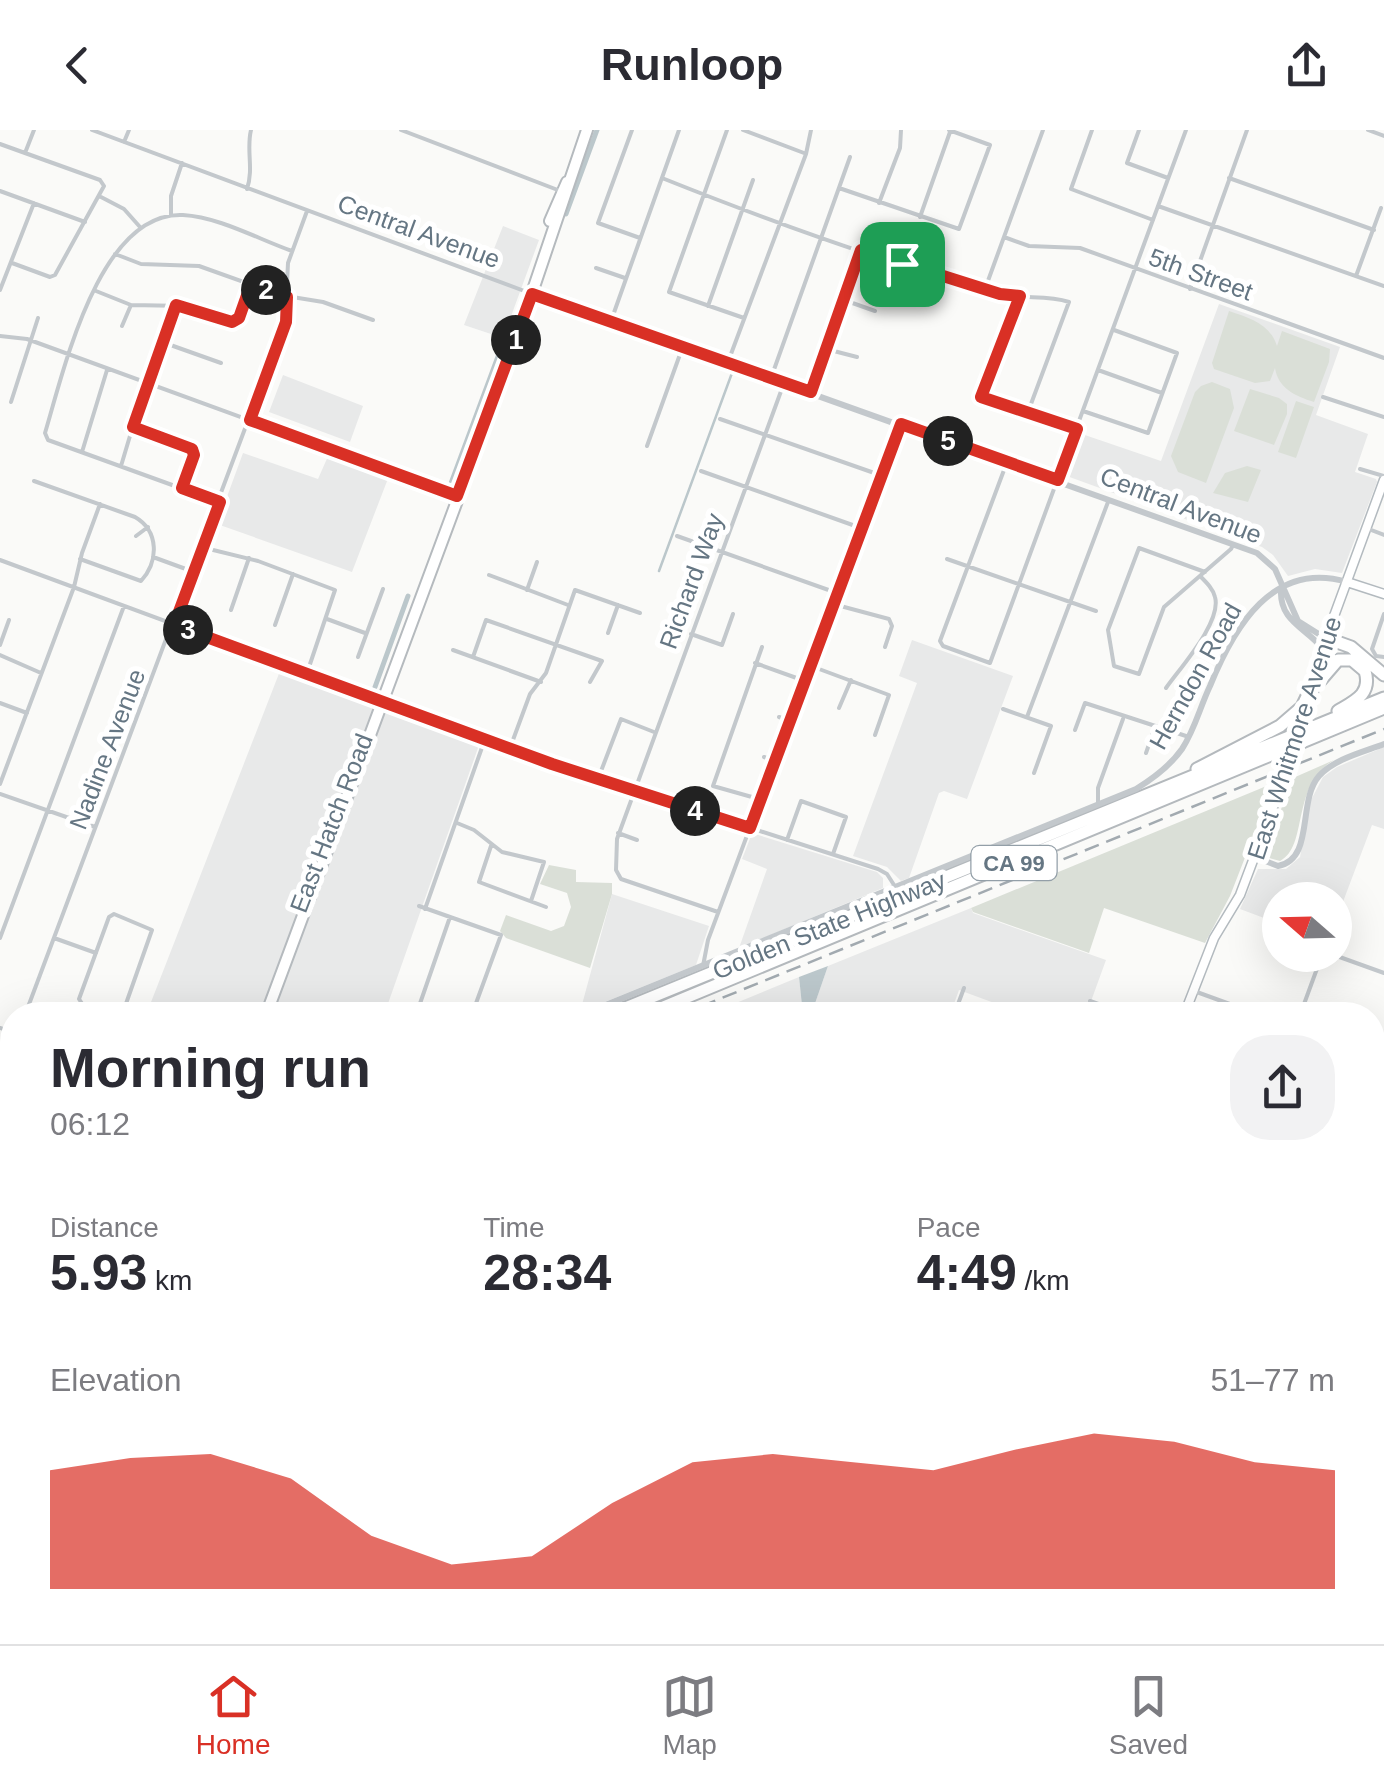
<!DOCTYPE html>
<meta charset="utf-8">
<style>
body{margin:0;font-family:Arial,sans-serif;background:#f2f2f3;color:#2b2b33;height:100vh;display:flex;flex-direction:column;font-size:38px;white-space:nowrap}
*{box-sizing:border-box;margin:0}
p{font-size:32px;color:#7c7c81}
.icon{flex:none;width:55px;height:55px;fill:none;stroke:currentColor;stroke-width:2;stroke-linecap:round;stroke-linejoin:round}
.map{position:relative;flex:1;overflow:hidden}
.side{position:absolute;left:0px;top:872px;width:1385px;height:642px;display:flex;flex-direction:column;background:#fff;border-radius:40px 40px 0 0;box-shadow:0 10px 40px #0002}
.side>*{flex:none}
.needle{width:65px;rotate:290deg}
.tools{position:absolute;left:1262px;top:752px;display:grid;gap:20px}
.tools a{display:grid;place-items:center;width:90px;height:90px;border-radius:50%;background:#fff;box-shadow:0 10px 40px #0002;font-size:50px}
.pin{position:absolute;display:grid;place-items:center;width:85px;height:85px;color:#fff;margin:-42px;border-radius:20px;box-shadow:0 5px 15px #0006}
.km{position:absolute;width:50px;height:50px;margin:-25px;border-radius:50%;background:#222;color:#fff;font-size:28px;line-height:50px;text-align:center}
.round{display:grid;place-items:center;flex:none;width:105px;height:105px;border-radius:40px;background:#f2f2f3}
.overview{display:flex;align-items:center;justify-content:space-between;height:170px;padding:0 50px}
h1{font-size:55px;font-weight:800;line-height:75px}
.figures{display:grid;grid-template-columns:repeat(3,1fr);gap:15px;height:170px;padding:10px 50px}
.figures div{display:grid;align-content:center}
.figures b{font-size:50px;font-weight:800}
.figures small{font-size:28px;font-weight:400}
.figures p{font-size:28px}
.chart{height:280px;padding:20px 50px}
.chart p{display:flex;justify-content:space-between}
.chart svg{width:100%;height:180px;margin-top:10px;fill:#d93025;opacity:.7}
header{display:flex;justify-content:space-between;align-items:center;height:130px;padding:0 50px;background:#fff;font-size:45px;font-weight:800}
.tab-bar{display:flex;justify-content:space-around;align-items:center;height:140px;border-top:2px solid #e1e1e2;background:#fff;font-size:28px;color:#7c7c81}
.tab-bar a{display:grid;justify-items:center;gap:5px}
.tab-bar .active{color:#d93025}
.map>svg:first-child{display:block}
</style>
<header><svg class="icon" aria-label="back" viewBox="0 0 24 24"><path d="M15 5l-7 7 7 7"/></svg>Runloop<svg class="icon" aria-label="share" viewBox="0 0 24 24"><path d="M12 15V3M7 8l5-5 5 5M5 13v7h14v-7"/></svg></header>
<div class="map">
<svg width="1384" height="1514" viewBox="0 0 1384 1514">
<rect width="100%" height="100%" fill="#fafaf8"/>
<!-- built -->
<path fill="#e8e9e9" d="M503 96 539 110 503 208 464 195Z
M1219 174 1340 217 1316 285 1368 304 1355 342 1376 349 1377 352 1342 443 1315 439 1288 446 1273 425 1262 417 1064 345 1079 303 1161 331Z
M283 245 363 276 350 312 269 282Z
M243 323 318 349 329 324 389 346 352 442 217 394Z
M912 510 1013 546 967 669 944 661 939 663 909 748 901 751 887 737 853 726 917 553 899 546Z
M280 541 476 614 478 618 384 885H146Z
M1384 617V699L1372 695 1335 793V770H1280V794L1240 779 1258 739H1286L1300 727 1310 672 1323 647 1337 637Z
M755 704 877 742 883 748V758L739 818 767 739 742 729 751 706Z
M612 764 709 796 696 835 580 882Z
M971 778 973 783 1106 830 1086 885H1027L959 860 950 885H811L828 836Z
M799 847 803 885H707L719 880Z
M12 1181V1361L0 1357V1186Z
M1373 1401 1384 1405V1514H1317L1321 1503 1372 1502Z
M422 1503H958L953 1514H454Z"/>
<!-- green -->
<path fill="#dadfd7" d="M1229 181C1250 188 1270 194 1277 216L1282 201 1330 219 1329 232 1314 272C1295 266 1278 258 1275 238L1270 251 1255 253 1214 239 1212 233Z
M1212 252 1230 259 1234 278 1206 353 1178 342 1171 326 1195 262 1201 256Z
M1250 259 1279 268 1287 274V284L1274 315 1234 301Z
M1296 271 1314 277 1296 328 1278 322Z
M1247 336 1261 340 1248 372 1213 363 1225 343Z
M1334 630C1290 656 1309 716 1280 731L1266 727 1265 721 1293 648Z
M1274 653 1230 766 1205 813 1104 778 1089 823 973 782 971 778Z
M549 735 576 740V752L612 753V764L590 838 506 808 500 801 506 785 551 801 564 796 571 777 567 763 540 754Z"/>
<!-- water -->
<path fill="#bbc7cb" d="M828 836 811 885H803L799 847Z"/>
<g fill="none" stroke-linecap="round" stroke-linejoin="round">
<!-- stream -->
<path stroke="#bbc7cb" stroke-width="2.5" d="M659 441 732 243"/>
<!-- canal -->
<path stroke="#bbc7cb" stroke-width="5" d="M566 84 597 0
M450 356 503 213
M375 557 408 466
M18 1514 22 1502"/>
<defs>
<path id="secondary" d="M1347 452 1384 464
M1318 547 1326 508 1384 350
M1305 590 1314 561
M1184 885 1214 808 1240 765 1284 648
M26 1514 30 1502
M954 1514 958 1502"/>
<path id="primary" d="M550 91 567 52
M266 885 509 231 587 0"/>
<path id="motorway" d="M1326 508 1351 517 1384 545
M1319 552 1338 530H1352L1365 541C1372 564 1355 571 1338 581
M1197 639 1280 596 1302 577 1318 543
M608 885 1384 568
M644 885 1384 578
M0 1088 12 1086
M0 1102 12 1100
M0 1112 12 1110
M0 1141 12 1136
M0 1151 12 1146"/>
</defs>
<!-- secondary casing -->
<use href="#secondary" stroke="#b3babf" stroke-width="11"/>
<!-- primary casing -->
<use href="#primary" stroke="#b5babe" stroke-width="14"/>
<!-- motorway casing -->
<use href="#motorway" stroke="#b4b9bd" stroke-width="15"/>
<!-- minor -->
<path stroke="#c3c8cc" stroke-width="4" d="M92 0 527 162
M401 0 563 62
M632 0 598 93 640 108
M727 0 669 162 744 188
M743 0 804 23
M1092 0 1071 59 1153 90
M1139 0 1127 33 1168 48
M1368 0 1384 6
M124 12 129 0
M0 14 100 50 104 56 55 145 50 147 12 133
M25 23 34 0
M662 48C772 92 887 134 1002 164 1024 170 1046 164 1069 172L1028 282
M1229 48 1374 100
M839 58 959 99 990 15 949 0
M247 59C254 38 246 20 251 0
M0 61 85 92
M101 67 124 79 140 97
M879 73 900 18 901 0
M1158 76 1384 156
M171 85V66L182 33
M920 87 950 2
M1004 107 1029 116 1080 118 1384 228
M115 124 141 134 199 136 280 165 323 172 373 190
M596 138 625 148
M1356 146 1381 78
M985 159 1043 0
M1190 159 1247 0
M0 160 34 73
M96 161 131 175 185 176 234 192 239 188 251 154
M1020 167 981 267 1077 299
M844 170 875 181
M708 176 753 50
M611 191 679 0
M122 196 131 175
M0 206 27 209 457 366
M162 212 221 233
M826 219 857 227
M728 232 806 24 811 0
M1098 240 1162 263
M771 248 850 27
M811 262 861 120
M1323 267 1384 287
M11 272 38 188
M1083 281 1148 303 1177 223 1114 200
M720 289 880 345
M133 297 193 321 181 358
M647 316 683 216
M82 322 107 240
M1007 332 940 511 943 516 990 533 1186 0
M121 336 144 259 176 175
M1360 339 1384 346
M701 341 861 398
M34 351 135 387C159 401 159 431 141 451L80 429
M219 372 48 310 45 303C64 240 99 81 183 85 219 87 258 109 292 121
M1366 398 1384 405
M136 406 148 397
M677 406 837 463
M205 418 258 431 335 460 307 543
M153 427 194 442
M947 429 1096 481
M0 430 552 634 878 739 887 744 894 755
M1205 442 1139 418 1108 500 1114 536 1139 544 1164 477 1231 419 1233 415
M489 445 568 475
M527 460 537 432
M833 474 889 489 892 496 885 517
M231 480 249 428
M1384 484 1372 519 1376 526 1384 527
M327 489 365 503
M275 495 293 444
M608 503 618 475
M691 504 722 515 733 484
M0 515 9 490
M453 520 541 552
M0 525 41 543
M358 527 383 459
M473 527 486 490 602 531 590 552
M755 533 805 551
M811 536 889 565 875 605
M1166 558C1180 538 1222 492 1215 467 1213 459 1207 453 1201 447
M0 573 27 583
M839 578 851 550
M1003 579 1051 596 1034 643
M779 587 790 591
M1027 587 1108 372
M1075 600 1085 573 1189 607
M510 618 530 564 546 543 575 460 640 483
M1146 623 1155 597
M764 627 775 631
M598 649 621 589 654 602
M0 654 74 457 82 423 100 374
M0 664 95 697
M759 669 713 656 762 517
M1098 674V658L1123 589
M457 693 474 700 502 722 544 732 531 771
M618 703 637 710
M787 710 801 671 846 687 833 724
M491 716 479 752 546 777
M425 779 485 609
M718 782 621 749 616 740 617 709 784 253
M0 808 124 476
M54 808 96 823
M1334 825 1384 843
M703 836 708 810 900 296
M1194 861 1260 885
M1090 871 1129 885
M418 879 475 876 501 805 419 776
M25 885 285 192 288 133 307 81
M111 885 83 875 79 869 109 787 114 784 152 800 122 885
M416 885 450 787
M954 885 964 858
M1300 885 1322 825
M0 898 12 902
M1372 926 1384 930
M0 960 12 920
M1372 1004 1384 973
M1372 1063 1384 1067
M1372 1132 1381 1110
M1372 1135 1384 1140
M1372 1178 1384 1182
M1372 1250 1384 1254
M0 1372 12 1376
M1372 1377 1384 1347
M0 1446 12 1451
M1256 1503 1286 1514
M7 1514 12 1500
M107 1514 111 1502
M287 1514 291 1502
M1029 1514 1034 1502
M1073 1514 1077 1502
M1176 1514 1180 1502
M1218 1514 1222 1502
M1223 1514 1227 1502
M1295 1514 1299 1502"/>
<!-- tertiary -->
<path stroke="#c3c8cc" stroke-width="6" d="M527 162 1257 423 1275 439 1298 491 1325 508
M1281 459C1279 492 1307 498 1323 519
M1255 727 1278 736C1315 729 1297 671 1319 646 1334 629 1363 622 1384 614
M581 885 1136 659C1154 648 1170 636 1182 619 1195 599 1200 577 1210 556 1234 497 1273 430 1347 452
M0 1075 12 1070
M0 1180 12 1175
M1372 1392 1384 1397"/>
<!-- secondary -->
<use href="#secondary" stroke="#fff" stroke-width="8"/>
<!-- primary -->
<use href="#primary" stroke="#fff" stroke-width="10"/>
<!-- motorway -->
<use href="#motorway" stroke="#fff" stroke-width="11"/>
<!-- rail -->
<path stroke="#a2aab0" stroke-width="2.5" stroke-dasharray="15 8" stroke-linecap="butt" d="M680 885 1384 599
M0 1166 12 1161
M0 1361 12 1365
M408 1502 447 1510 479 1502
M612 1502 626 1508"/>
<defs>
<path id="secondary-bridge" d="M1284 648 1305 590"/>
</defs>
<!-- secondary-bridge casing -->
<use href="#secondary-bridge" stroke="#b3babf" stroke-width="11" stroke-linecap="butt"/>
<!-- secondary-bridge -->
<use href="#secondary-bridge" stroke="#fff" stroke-width="8"/>
</g>
<g fill="none" stroke-linecap="round" stroke-linejoin="round">
<defs>
<path id="route" d="M861 120 1000 164 1020 166 981 267 1077 299 1058 350 901 294 750 698 552 634 174 495 220 372 182 358 194 325 192 319 133 297 176 175 232 192 239 188 251 154 287 167 286 192 250 290 457 366 532 164 811 262Z"/>
</defs>
<!-- route casing -->
<use href="#route" stroke="#fff" stroke-width="20"/>
<!-- route -->
<use href="#route" stroke="#d93025" stroke-width="12"/>
</g>
<g text-anchor="middle" dominant-baseline="central" stroke-width="10" stroke-linejoin="round" paint-order="stroke">
<!-- shield labels -->
<rect fill="#fff" stroke="#939fa8" stroke-width="2.5" x="971.5" y="716" width="85" height="34" rx="8"/>
<g font-size="22" font-weight="bold" fill="#657683">
<text x="1014" y="733">CA 99</text>
</g>
<!-- street labels -->
<g font-size="25" fill="#657683" stroke="#fff">
<text transform="translate(419 101) rotate(20)">Central Avenue</text>
<text transform="translate(1201 144) rotate(20)">5th Street</text>
<text transform="translate(1181 375) rotate(21)">Central Avenue</text>
<text transform="translate(691 451) rotate(-70)">Richard Way</text>
<text transform="translate(1195 546) rotate(-61)">Herndon Road</text>
<text transform="translate(1294 608) rotate(-72)">East Whitmore Avenue</text>
<text transform="translate(107 619) rotate(-69)">Nadine Avenue</text>
<text transform="translate(331 693) rotate(-69)">East Hatch Road</text>
<text transform="translate(829 795) rotate(-22)">Golden State Highway</text>
</g>
</g>
</svg>
<div class="tools">
<a><svg class="needle" viewBox="-14 -14 28 28"><path d="M0-13l5 13h-10z" fill="#e53935"/><path d="M0 13l5-13h-10z" fill="#7c7c81"/></svg></a>
</div>
<div class="pin" style="left:902px;top:134px;background:#1e9e55"><svg class="icon" aria-label="arrive" viewBox="0 0 24 24"><path d="M6 21V4h12l-3 4 3 4H6"/></svg></div>
<b class="km" style="left:516px;top:210px">1</b>
<b class="km" style="left:266px;top:160px">2</b>
<b class="km" style="left:188px;top:500px">3</b>
<b class="km" style="left:695px;top:681px">4</b>
<b class="km" style="left:948px;top:311px">5</b>
<section class="side">
<div class="overview"><div><h1>Morning run</h1><p>06:12</p></div><a class="round"><svg class="icon" aria-label="share" viewBox="0 0 24 24"><path d="M12 15V3M7 8l5-5 5 5M5 13v7h14v-7"/></svg></a></div>
<div class="figures">
<div><p>Distance</p><b>5.93<small> km</small></b></div>
<div><p>Time</p><b>28:34</b></div>
<div><p>Pace</p><b>4:49<small> /km</small></b></div>
</div>
<div class="chart"><p><span>Elevation</span>51–77 m</p>
<svg viewBox="0 0 160 44" preserveAspectRatio="none"><path d="M0 44V15L10 12L20 11L30 17L40 31L50 38L60 36L70 23L80 13L90 11L100 13L110 15L120 10L130 6L140 8L150 13L160 15V44z"/></svg>
</div>
</section>
</div>
<nav class="tab-bar">
<a class="active"><svg class="icon" aria-label="home" viewBox="0 0 24 24"><path d="M3 11l9-7 9 7M6 9v11h12V9"/></svg>Home</a>
<a><svg class="icon" aria-label="map" viewBox="0 0 24 24"><path d="M3 6l6-2 6 2 6-2v14l-6 2-6-2-6 2zM9 4v14M15 6v14"/></svg>Map</a>
<a><svg class="icon" aria-label="saved" viewBox="0 0 24 24"><path d="M7 4h10v16l-5-4-5 4z"/></svg>Saved</a>
</nav>
